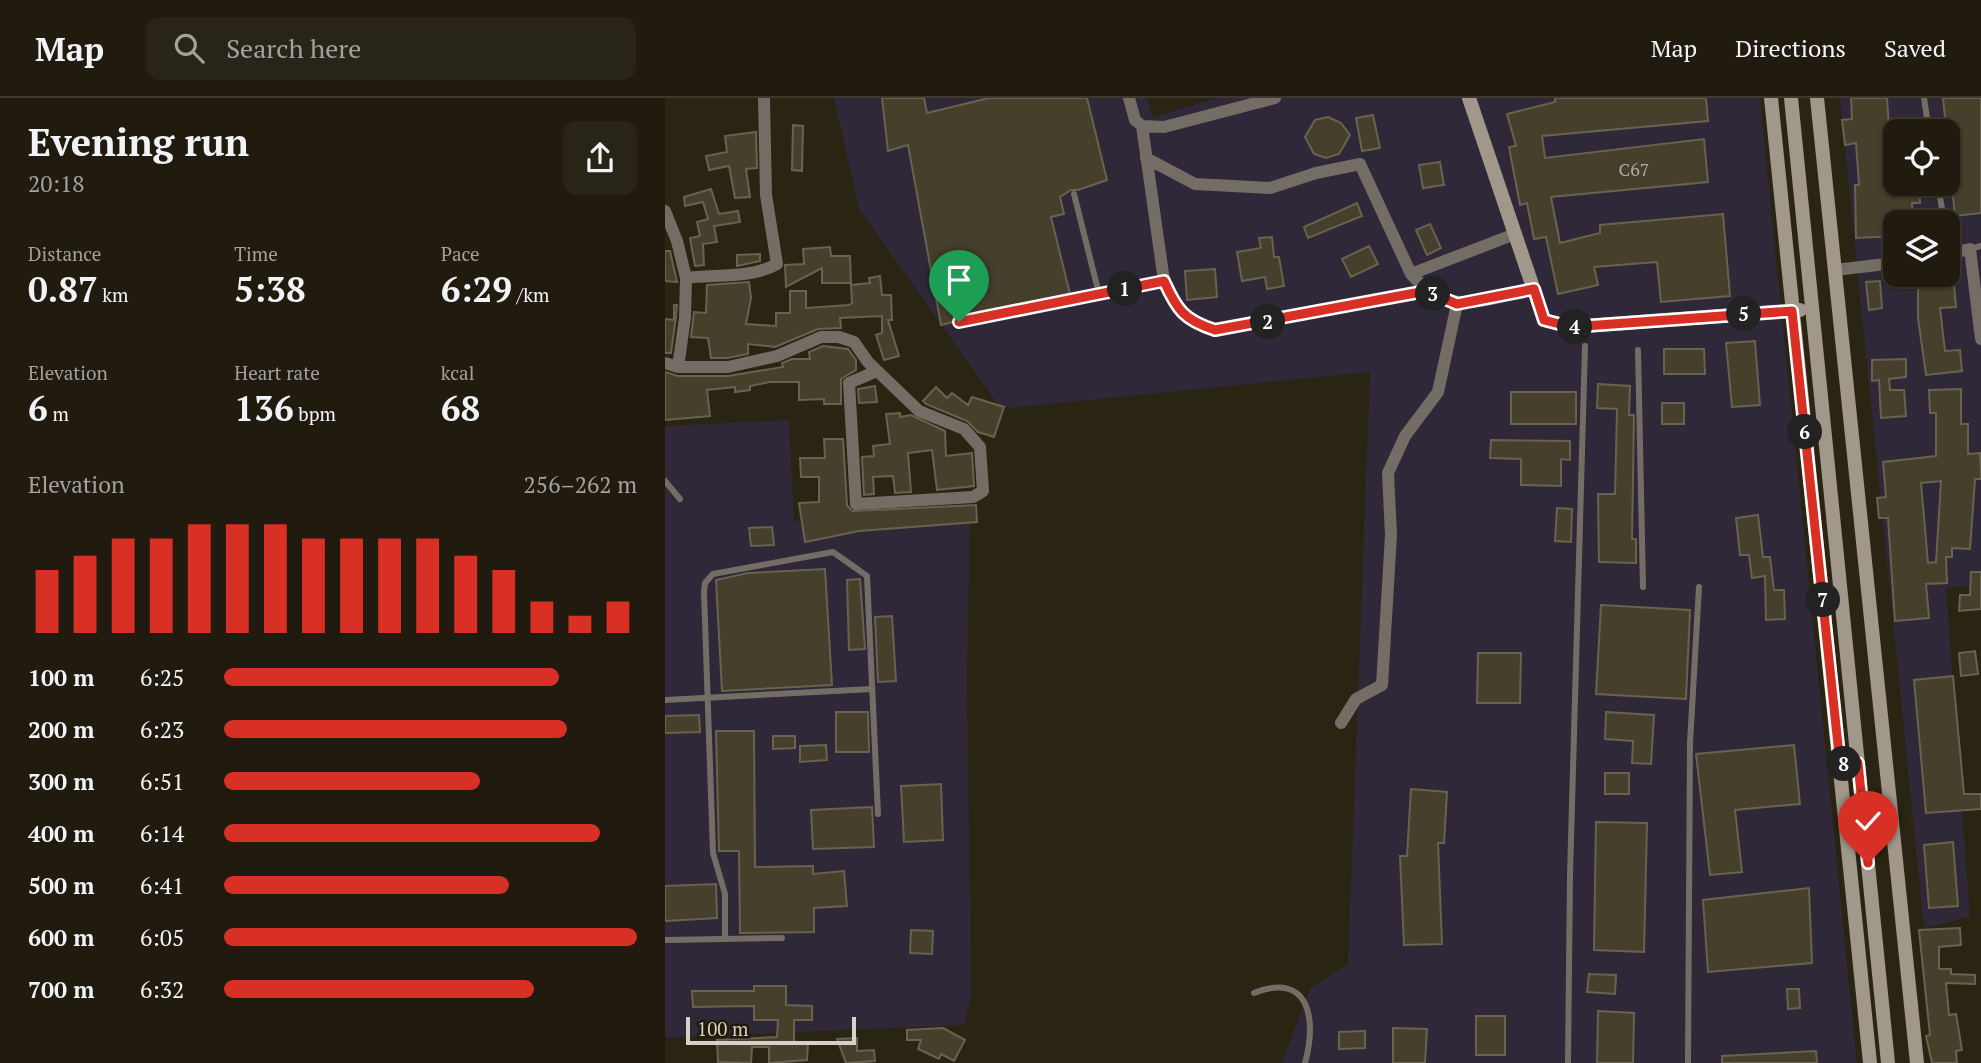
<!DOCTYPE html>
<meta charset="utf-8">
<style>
body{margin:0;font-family:"PT Serif",serif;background:#282417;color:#f1f3f6;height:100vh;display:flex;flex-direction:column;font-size:26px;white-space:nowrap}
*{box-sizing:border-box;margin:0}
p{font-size:23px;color:#a2a19e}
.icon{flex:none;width:38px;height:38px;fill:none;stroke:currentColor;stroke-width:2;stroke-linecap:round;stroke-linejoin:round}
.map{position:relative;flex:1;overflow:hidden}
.side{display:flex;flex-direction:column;background:#201b0e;width:665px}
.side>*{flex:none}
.buttons{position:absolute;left:1218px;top:21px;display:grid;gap:14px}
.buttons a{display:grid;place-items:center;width:77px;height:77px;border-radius:14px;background:#201b0e;box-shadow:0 2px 5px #0004,0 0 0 2px #3d392e;font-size:35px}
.scale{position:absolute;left:21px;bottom:18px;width:170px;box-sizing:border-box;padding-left:7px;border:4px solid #d6d2c7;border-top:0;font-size:19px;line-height:24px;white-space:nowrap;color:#d6d2c7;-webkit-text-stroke:5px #201a09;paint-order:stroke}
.pin{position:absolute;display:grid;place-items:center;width:60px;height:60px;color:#fff;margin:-72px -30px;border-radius:50% 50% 50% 0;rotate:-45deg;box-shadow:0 0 7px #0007}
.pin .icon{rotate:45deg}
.km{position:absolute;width:35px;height:35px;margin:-18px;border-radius:50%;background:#222;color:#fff;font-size:19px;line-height:35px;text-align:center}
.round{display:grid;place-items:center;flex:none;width:74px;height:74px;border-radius:14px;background:#282417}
.overview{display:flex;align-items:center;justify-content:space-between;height:119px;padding:0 28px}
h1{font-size:38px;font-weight:700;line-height:52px}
.metrics{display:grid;grid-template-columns:repeat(3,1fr);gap:10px;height:119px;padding:7px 28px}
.metrics div{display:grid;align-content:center}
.metrics b{font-size:35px;font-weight:700}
.metrics small{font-size:19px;font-weight:400}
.metrics p{font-size:19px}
.chart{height:196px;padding:14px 28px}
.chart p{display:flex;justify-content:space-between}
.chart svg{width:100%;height:126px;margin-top:7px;stroke:#d93025;stroke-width:6}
ul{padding:0 28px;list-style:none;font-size:23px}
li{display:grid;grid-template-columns:112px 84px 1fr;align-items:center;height:52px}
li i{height:18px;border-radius:9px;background:#d93025}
header{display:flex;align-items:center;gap:42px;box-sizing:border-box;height:98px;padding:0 35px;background:#201b0e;border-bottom:2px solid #3d392e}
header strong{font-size:33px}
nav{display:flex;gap:38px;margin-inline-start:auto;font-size:24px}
.search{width:490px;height:63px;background:#282417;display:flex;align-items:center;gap:18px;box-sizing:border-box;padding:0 24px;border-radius:14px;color:#a2a19e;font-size:26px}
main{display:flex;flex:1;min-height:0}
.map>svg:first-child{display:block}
</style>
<header>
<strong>Map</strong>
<div class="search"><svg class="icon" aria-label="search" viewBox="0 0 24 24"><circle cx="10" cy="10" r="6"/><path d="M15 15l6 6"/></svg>Search here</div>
<nav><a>Map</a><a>Directions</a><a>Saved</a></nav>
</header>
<main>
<section class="side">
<div class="overview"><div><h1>Evening run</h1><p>20:18</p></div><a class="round"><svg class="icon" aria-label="share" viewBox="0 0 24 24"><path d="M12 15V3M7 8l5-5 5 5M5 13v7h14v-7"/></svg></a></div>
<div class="metrics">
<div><p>Distance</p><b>0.87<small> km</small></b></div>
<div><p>Time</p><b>5:38</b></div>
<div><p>Pace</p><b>6:29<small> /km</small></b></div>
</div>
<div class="metrics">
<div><p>Elevation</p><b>6<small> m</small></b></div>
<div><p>Heart rate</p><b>136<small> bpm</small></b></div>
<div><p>kcal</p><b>68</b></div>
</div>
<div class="chart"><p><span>Elevation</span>256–262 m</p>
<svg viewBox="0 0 160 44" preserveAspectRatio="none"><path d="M5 44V22M15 44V17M25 44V11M35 44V11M45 44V6M55 44V6M65 44V6M75 44V11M85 44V11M95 44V11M105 44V11M115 44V17M125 44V22M135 44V33M145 44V38M155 44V33"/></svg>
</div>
<ul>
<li><b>100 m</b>6:25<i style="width:81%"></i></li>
<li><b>200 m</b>6:23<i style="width:83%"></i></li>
<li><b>300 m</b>6:51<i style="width:62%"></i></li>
<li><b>400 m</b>6:14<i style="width:91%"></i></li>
<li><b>500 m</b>6:41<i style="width:69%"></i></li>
<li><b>600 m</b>6:05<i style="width:100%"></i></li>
<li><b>700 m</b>6:32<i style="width:75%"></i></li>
</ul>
</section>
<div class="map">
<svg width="1316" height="965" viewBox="0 0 1316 965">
<rect width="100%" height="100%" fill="#2a2412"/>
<!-- industrial -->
<path fill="#2f2838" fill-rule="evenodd" d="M169 0H482L488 19 552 0H1095L1192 965H617L645 890 683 866 705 274 336 311 194 111Z
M1175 0H1316V486L1281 490 1305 819 1259 830ZM1230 33H1283V86H1230ZM1230 124H1283V177H1230Z
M124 322 129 423 305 414 302 580 306 897 299 927 0 940V328Z"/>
<!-- building -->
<path fill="#453f2c" stroke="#69624f" stroke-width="2" fill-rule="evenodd" d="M217 0H259L262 15 324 0H422L442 82 413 92H406L395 99 399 116 386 119 405 196 293 218 288 224 276 227 243 47 223 53Z
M890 0H1041L1043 23 877 38 880 60 1039 41 1043 84 886 99 895 145 935 135V127L1058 116 1065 198 996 204 992 164 929 169 933 187 893 196 881 139 869 141 862 105 855 107 844 49 851 48 842 16 890 4Z
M1186 0H1222L1225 45H1230V86H1254L1255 105H1247L1248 124H1230V138L1191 140 1190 87H1194L1191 45 1180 47 1177 22 1187 21Z
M1278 0H1316V115L1290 118Z
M708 17 715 50 697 53 691 20Z
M663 19 676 25 685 37 674 56 661 60 649 56 640 39 650 22Z
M128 27 138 28 137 73 127 72Z
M91 34 92 70 81 71 85 99 70 100 64 68 44 72 41 58 62 54 60 38Z
M775 64 779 87 758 90 754 67Z
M46 91 54 116 73 113 75 124 49 128 52 144 38 146 39 167 30 168 25 140 35 138 32 124 43 121 38 104 20 108 19 99Z
M692 105 697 118 643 140 639 129Z
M765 126 776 150 762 157 751 132Z
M607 139 609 159H614L619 188 602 191 600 179 577 183 572 154 596 150 594 140Z
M704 148 713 166 686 179 677 161Z
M165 149 166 158H185L186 185H157V170L121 189 120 167 139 166 138 151Z
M0 153H5L12 184 0 183Z
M95 156V163L72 168V157Z
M550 171 552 199 522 202 520 173Z
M215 178 217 197H226L227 222H223L234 258 219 262 211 237 217 235V218L175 220 176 230 153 231 110 249 83 246V256L62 260H46L43 240 26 239 29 214 41 215 42 187 84 184 86 200 81 226 111 228V215H125V193H141V210L184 207 187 205 186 187 205 185 204 180Z
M1215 183 1217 210 1204 212 1201 184Z
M1289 186 1291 209 1275 210 1280 253 1295 252 1297 273 1261 277 1253 220V188Z
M9 207H12L11 219 6 255H0V221L9 222Z
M1090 243 1095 307 1067 309 1061 245Z
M158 248 183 251 191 262V272L176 281V306H159V301L134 302V284H105L85 288V292L70 294V289L42 292 45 318 0 322V274L13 278H63L118 269 117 265 127 261H145L144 254Z
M999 251H1039L1040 276H999Z
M1241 261V279L1224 281 1225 292H1239L1241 318 1216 320 1214 282 1207 283V262Z
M933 286 965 288 964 317H969L967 441H971V465L934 464 933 396H950L952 311 932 310Z
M210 288 212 304 194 305 193 291Z
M271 289 282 300 287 295 303 307 307 299 339 309 329 339 313 334 302 323 261 306 258 303Z
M1296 291V326H1303V356L1315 355 1316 373V381H1310L1305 451 1287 450V459H1281L1282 485 1261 486 1264 520 1230 523 1223 420H1214L1212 400 1221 399 1218 364 1271 358V315H1265L1264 292ZM1276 383 1271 464 1263 465 1256 385Z
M846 294H911V326H846Z
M997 305H1019V326H997Z
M235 315V319L246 317 280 333 281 358 307 355 309 388 272 392 267 352 243 355 246 394 230 395 228 378 208 379 209 396 199 397 197 359 209 358 208 348 225 346 221 316Z
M159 341H178L182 407 187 413 311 407 312 424 194 433 140 444 134 405 154 404V379H136L135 360H160Z
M826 342 905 343V362L896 361V388L856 387V361L825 360Z
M892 410 907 411 906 444 890 443Z
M1093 417 1098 459H1105L1109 492H1119L1120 521 1101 522 1100 478 1087 480 1084 457H1075L1071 420Z
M107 429 109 447 86 448 84 430Z
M160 471 167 587 57 593 51 482 83 475Z
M1306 474H1316V511L1294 513 1295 497H1305Z
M195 481 200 551 184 552 182 482Z
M936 507 1025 512 1021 601 931 596Z
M227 518 231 583 213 584 210 519Z
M1310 553 1313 576 1296 578 1294 555Z
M813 555H856L855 605H812Z
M1288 578 1299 696H1316V711L1261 715 1249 582Z
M171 614H203L204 654H171Z
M941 614 989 617 986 666 967 665 968 643 940 641Z
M34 617 35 634 0 635V618Z
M51 633H89L90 769 148 768V776L179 773 182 808 149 810V834L75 835 74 753H54Z
M108 638H130V650L108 651Z
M161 647 162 662 135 664V648Z
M1129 647 1135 706 1070 712 1077 774 1045 777 1031 656Z
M940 675H964V696H940Z
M276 686 278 742 239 744 236 688Z
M746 691 782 694 779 745H773L777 846 739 847 735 758H742Z
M207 709 209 749 148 751 146 712Z
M931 724 982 725 979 854 929 852Z
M1288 744 1293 808 1264 810 1259 747Z
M51 786 52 820 0 823V788Z
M1144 790 1147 865 1043 874 1038 802Z
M1295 830 1296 847 1274 849V871H1286V876L1310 877V886L1281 885 1284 917 1291 916 1297 952 1291 953 1292 965H1267L1261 938 1265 937 1254 832Z
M246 832 268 833 267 856 245 855Z
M924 876 951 877 950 896 922 894Z
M89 888H121V907L147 908V922H129V945L143 946 142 962 104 965V949H87L86 965 53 964 52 942 112 939 113 922H89V908L28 909 27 893H89Z
M1122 891H1134L1135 910 1123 911Z
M933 913 969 915 968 965H932Z
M811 918H840V957H811Z
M278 930 300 942 289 963 276 956 274 961 253 951 256 942H242V932Z
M728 930 762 931 760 965H728Z
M700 933V950L674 951V934Z
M192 940V953L209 952 210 963 181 965 172 941Z
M1151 953 1152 965H1057V958Z"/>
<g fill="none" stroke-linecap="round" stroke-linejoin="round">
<!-- lane -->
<path stroke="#746d66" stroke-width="6" d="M1259 0 1264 33
M1273 86 1279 124
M409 96 434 196
M1305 151 1316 148
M294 224 498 183
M973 252 978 489
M0 383 15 401
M0 602 207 591
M60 841V796L48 755 39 494 40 485 48 476 168 454 202 478 213 716
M0 842 117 840
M589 895C645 873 652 922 640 965
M903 965 905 777 920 248
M1023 965 1025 645 1034 489"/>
<!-- street -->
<path stroke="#746d66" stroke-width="12" d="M464 0 470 22 477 28 499 29 610 0
M477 28 499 183C512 214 518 222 550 232L761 193
M481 60 530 86 605 90 651 75 695 66 746 176
M0 113 12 143 21 180
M850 136 746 176C786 221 817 201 869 191
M1283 156 1305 151 1316 241
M1170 172 1230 165
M0 265 13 269H63L112 258 156 239H174L189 244 203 264 254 313 299 331 315 349 318 393 308 399 191 406 184 285 212 273
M13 269 20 220 21 180C49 176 86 181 112 166L101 97 99 0
M676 625 691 601 717 587 726 437 723 375 740 338 773 294 792 206"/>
<!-- secondary -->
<path stroke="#a1978b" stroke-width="14" d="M804 0 879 222 906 229 1135 212
M1106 0 1205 965
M1126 0 1223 965
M1152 0 1252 965"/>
</g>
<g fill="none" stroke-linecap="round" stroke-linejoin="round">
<defs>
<path id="route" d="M294 224 499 183C512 212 519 222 550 232L761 193 792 206 869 191 879 222 906 229 1127 213 1175 666 1193 665 1203 765"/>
</defs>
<!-- route casing -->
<use href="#route" stroke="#fff" stroke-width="14"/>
<!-- route -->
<use href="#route" stroke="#d93025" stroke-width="9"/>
</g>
<g text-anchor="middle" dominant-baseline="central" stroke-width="5" stroke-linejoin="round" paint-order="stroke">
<!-- number labels -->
<g font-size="18" fill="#b2ada0">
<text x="969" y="71">C67</text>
</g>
</g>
</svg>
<div class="buttons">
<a><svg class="icon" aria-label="locate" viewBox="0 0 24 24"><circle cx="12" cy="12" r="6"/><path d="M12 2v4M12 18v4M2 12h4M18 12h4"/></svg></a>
<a><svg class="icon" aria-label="layers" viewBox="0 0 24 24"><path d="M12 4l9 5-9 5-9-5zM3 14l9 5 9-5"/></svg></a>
</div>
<div class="scale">100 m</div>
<div class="pin" style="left:294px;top:224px;background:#1e9e55"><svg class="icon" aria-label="arrive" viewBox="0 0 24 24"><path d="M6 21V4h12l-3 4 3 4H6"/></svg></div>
<div class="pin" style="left:1203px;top:765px;background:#d93025"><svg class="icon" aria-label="check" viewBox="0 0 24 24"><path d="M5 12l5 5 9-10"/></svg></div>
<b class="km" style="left:460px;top:191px">1</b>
<b class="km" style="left:603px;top:224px">2</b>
<b class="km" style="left:768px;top:196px">3</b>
<b class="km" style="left:910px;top:229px">4</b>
<b class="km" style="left:1079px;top:216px">5</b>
<b class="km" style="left:1140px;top:334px">6</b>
<b class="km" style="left:1158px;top:502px">7</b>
<b class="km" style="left:1179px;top:666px">8</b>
</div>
</main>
